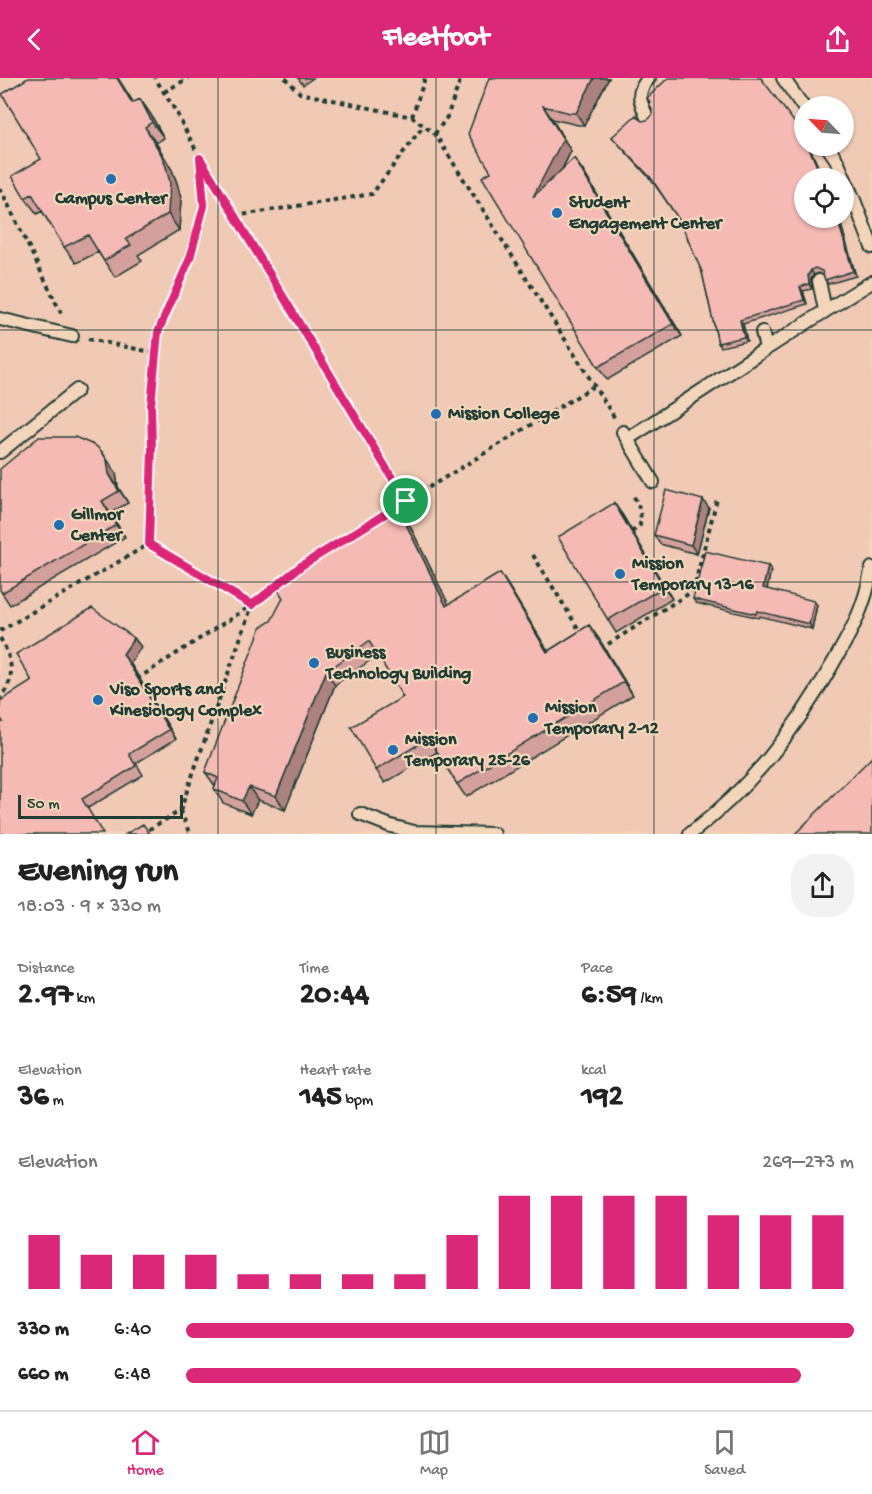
<!DOCTYPE html>
<meta charset="utf-8">
<style>
body{margin:0;font-family:"Gochi Hand",sans-serif;background:#f2f2f2;color:#222;height:100vh;display:flex;flex-direction:column;font-size:22px;white-space:nowrap}
*{box-sizing:border-box;margin:0}
p{font-size:20px;color:#767676}
.icon{flex:none;width:33px;height:33px;fill:none;stroke:currentColor;stroke-width:2;stroke-linecap:round;stroke-linejoin:round}
.map{position:relative;height:756px;overflow:hidden}
.side{display:flex;flex-direction:column;background:#fff;flex:1}
.side>*{flex:none}
.needle{width:39px;rotate:295deg}
.buttons{position:absolute;left:794px;top:18px;display:grid;gap:12px}
.buttons a{display:grid;place-items:center;width:60px;height:60px;border-radius:50%;background:#fff;box-shadow:0 2px 4px #0004;font-size:30px}
.scale{position:absolute;left:18px;bottom:15px;width:165px;box-sizing:border-box;padding-left:6px;border:3px solid #1f3d34;border-top:0;font-size:16px;line-height:21px;white-space:nowrap;color:#1f3d34;-webkit-text-stroke:4px #f3d5ba;paint-order:stroke}
.pin{position:absolute;display:grid;place-items:center;width:51px;height:51px;color:#fff;margin:-26px;border:3px solid #fff;border-radius:50%;box-shadow:0 2px 6px #0007}
.round{display:grid;place-items:center;flex:none;width:63px;height:63px;border-radius:24px;background:#f2f2f2}
.head{display:flex;align-items:center;justify-content:space-between;height:102px;padding:0 18px}
h1{font-size:33px;font-weight:800;line-height:45px}
.figures{display:grid;grid-template-columns:repeat(3,1fr);gap:9px;height:102px;padding:6px 18px}
.figures div{display:grid;align-content:center}
.figures b{font-size:30px;font-weight:800}
.figures small{font-size:16px;font-weight:400}
.figures p{font-size:16px}
.chart{height:168px;padding:12px 18px}
.chart p{display:flex;justify-content:space-between}
.chart svg{width:100%;height:108px;margin-top:6px;stroke:#db2777;stroke-width:6}
ul{padding:0 18px;list-style:none;font-size:20px}
li{display:grid;grid-template-columns:96px 72px 1fr;align-items:center;height:45px}
li i{height:15px;border-radius:8px;background:#db2777}
header{display:flex;justify-content:space-between;align-items:center;height:78px;padding:0 18px;background:#db2777;color:#fff;font-size:27px;font-weight:800}
.tab-bar{display:flex;justify-content:space-around;align-items:center;height:84px;border-top:2px solid #e0e0e0;background:#fff;font-size:16px;color:#767676}
.tab-bar a{display:grid;justify-items:center;gap:3px}
.tab-bar .current{color:#db2777}
.map>svg:first-child{display:block}
</style>
<header><svg class="icon" aria-label="back" viewBox="0 0 24 24"><path d="M15 5l-7 7 7 7"/></svg>Fleetfoot<svg class="icon" aria-label="share" viewBox="0 0 24 24"><path d="M12 15V3M7 8l5-5 5 5M5 13v7h14v-7"/></svg></header>
<div class="map">
<svg width="872" height="756" viewBox="0 0 872 756">
<rect width="100%" height="100%" fill="#f3d5ba"/>
<filter id="ink" filterUnits="userSpaceOnUse"><feTurbulence type="fractalNoise" baseFrequency=".0167" numOctaves="2"/><feDisplacementMap in="SourceGraphic" scale="12" xChannelSelector="R" yChannelSelector="G"/><feConvolveMatrix kernelMatrix="1 2 1 2 8 2 1 2 1" color-interpolation-filters="sRGB"/></filter>
<g filter="url(#ink)">
<!-- built -->
<path fill="#f0cab5" fill-rule="evenodd" d="M0 0H872V756H0ZM804 28H843V68H804ZM804 100H843V140H804Z"/>
<g fill="none" stroke-linecap="round" stroke-linejoin="round">
<defs>
<path id="service" d="M783 0 804 30
M647 39C640 23 635 15 649 0
M827 68 836 81 854 122 872 169
M819 203 825 232
M0 241 72 258
M762 254 766 270
M623 354 653 404
M627 361C709 309 789 254 872 204
M0 374 77 312
M360 736 391 748 414 754 494 756
M690 756C751 709 794 654 832 587 844 566 857 544 864 521 868 511 869 500 872 490"/>
</defs>
<!-- service casing -->
<use href="#service" stroke="#1f3d34" stroke-width="16"/>
<!-- path -->
<path stroke="#1f3d34" stroke-width="4" stroke-dasharray="4.5 4.5" stroke-linecap="butt" d="M285 0 300 15 412 39 435 56 616 342
M164 14 188 0
M412 39 425 0
M435 56 447 39 461 0
M201 82 406 423
M0 110 63 239
M235 138 372 116 424 47
M88 261 156 275
M632 454 640 447C642 434 639 428 633 417
M149 466 152 371 151 327 158 254 190 180 204 128 200 80 175 32 155 0
M533 477 581 555
M291 495 301 488 594 308
M0 553 149 466
M0 560C12 581 17 600 0 620
M608 566 693 513 717 421
M137 601 252 527 149 466
M180 733 252 527 278 506
M141 756 180 733 191 756"/>
<!-- service -->
<use href="#service" stroke="#f3d5ba" stroke-width="12"/>
</g>
<!-- wall -->
<path fill="#d4a09c" stroke="#1f3d34" stroke-width="1.5" d="M298 0H313L303 7Z
M489 0H609L584 47H578L552 41 571 73 562 92 583 93 682 258 607 302 598 289 491 94Z
M140 21 151 37 164 60 156 65 172 92 177 105 181 121 179 152 138 177 142 183 115 199 98 174 76 185 64 169 42 133 37 136 25 120 41 81Z
M639 41 642 43 804 68H809L823 100H804L839 140 856 198 828 206 823 197 818 195 814 197 811 201 812 211 803 213 807 226 743 246 747 263 721 269 718 265 702 194 680 143 653 104 612 59Z
M102 374 116 395 118 409 128 425 110 435 125 459 10 527 2 515Z
M614 425 623 438 672 521 616 555 608 542Z
M398 430 408 444 448 527 500 495 509 509 548 573 589 547 599 561 633 617 466 719 457 706 437 674 385 705 376 692 403 619 378 577 335 607 285 732 258 722 251 736 223 725 214 711 215 708 205 694 271 543Z
M709 430 697 476 660 466 654 457Z
M768 488 771 492 767 511 817 527 812 551 760 538 759 540 696 525 693 521Z
M134 560 141 569 130 585 176 661 136 685 143 697 88 730 3 644Z"/>
<!-- shaded-wall -->
<path fill="#ac827f" stroke="#1f3d34" stroke-width="1.5" d="M117 0H118L144 41 132 25Z
M594 0H609L584 47 576 35Z
M140 21 151 37 164 60 152 44Z
M543 28 552 41 571 73 542 131 533 119Z
M145 49 156 65 172 92 177 105 181 121 179 152 168 136Z
M808 68H809L823 100H822Z
M574 80 583 93 682 258 673 246Z
M837 140H839L856 198 853 193Z
M811 192 814 197 811 201 812 211 809 206 808 197Z
M800 209 803 213 807 226 804 222Z
M740 242 743 246 747 263 744 259Z
M102 374 116 395 118 409 128 425 109 396Z
M703 422 709 430 697 476 691 467Z
M102 423 110 435 125 459 116 447Z
M614 425 623 438 672 521 664 509Z
M398 430 408 444 456 541 446 528Z
M768 488 771 492 766 515 763 510Z
M500 495 509 509 556 587 547 574Z
M814 523 817 527 812 551 809 546Z
M589 547 599 561 633 617 624 604Z
M134 560 141 569 130 585 176 661 123 576Z
M326 594 335 607 285 732 276 718Z
M249 709 258 722 251 736 242 723Z"/>
<!-- building -->
<path fill="#f6bab5" stroke="#1f3d34" stroke-width="1.5" d="M28 0H117L132 25 140 21 152 44 145 49 161 76 166 89 170 105 168 136 126 161 131 167 104 183 88 157 64 169 32 116 25 120 12 98 41 81 2 16Z
M489 0H594L576 35H570L543 28 563 61 533 119 574 80 673 246 598 289 482 99 491 94 468 56Z
M668 0H761L804 57V68H808L822 100H804V140H837L853 193 825 202 822 193 815 190 811 192 808 197 809 206 800 209 804 222 740 242 744 259 718 265 702 194 680 143 651 100 612 59 636 37 639 41 642 43 647 42 650 40 652 36V32L649 25 650 24 647 20Z
M39 359H75L96 368 102 374 107 382 109 396 119 413 102 423 116 447 2 515 0 512V391Z
M666 412 703 422 691 467 654 457Z
M614 425 664 509 608 542 558 459Z
M398 430 446 528 500 495 547 574 589 547 624 604 457 706 429 660 376 692 351 649 403 619 369 563 326 594 276 718 249 709 242 723 214 711 218 700 205 694 261 549 271 543 283 520 274 505Z
M705 473 768 488 763 510 814 523 809 546 757 533 756 536 693 521Z
M92 530 134 560 123 576 169 652 129 676 136 688 82 721 103 756H0V646L3 644 0 639V623L32 603 16 576Z
M872 679V756H795Z
M143 746 150 756H126Z"/>
</g>
<g fill="none" stroke-linecap="round" stroke-linejoin="round" filter="url(#ink)">
<defs>
<path id="route" d="M200 80 406 423 301 488 252 527 149 466 152 370 151 327 158 254 190 180 204 128Z"/>
</defs>
<!-- route casing -->
<use href="#route" stroke="#fff" stroke-width="12"/>
<!-- route -->
<use href="#route" stroke="#db2777" stroke-width="8"/>
</g>
<!-- grid -->
<path fill="none" stroke="#1f3d34" stroke-width="1.5" stroke-opacity="0.55" d="M218 0V756M436 0V756M654 0V756M0 252H872M0 504H872"/>
<!-- markers -->
<g fill="#1f6fb2" stroke="#f3d5ba" stroke-width="2">
<circle cx="111" cy="101" r="6"/>
<circle cx="557" cy="135" r="6"/>
<circle cx="436" cy="336" r="6"/>
<circle cx="59" cy="447" r="6"/>
<circle cx="620" cy="496" r="6"/>
<circle cx="314" cy="585" r="6"/>
<circle cx="98" cy="622" r="6"/>
<circle cx="533" cy="640" r="6"/>
<circle cx="393" cy="672" r="6"/>
</g>
<g text-anchor="middle" dominant-baseline="central" stroke-width="4.5" stroke-linejoin="round" paint-order="stroke">
<!-- poi labels -->
<g font-size="18" font-weight="bold" fill="#1f3d34" stroke="#f3d5ba" text-anchor="start">
<text x="111" y="121" text-anchor="middle">Campus Center</text>
<text x="569" y="125">Student<tspan x="569" dy="21">Engagement Center</tspan></text>
<text x="448" y="336">Mission College</text>
<text x="71" y="437">Gillmor<tspan x="71" dy="21">Center</tspan></text>
<text x="632" y="486">Mission<tspan x="632" dy="21">Temporary 13-16</tspan></text>
<text x="326" y="575">Business<tspan x="326" dy="21">Technology Building</tspan></text>
<text x="110" y="612">Viso Sports and<tspan x="110" dy="21">Kinesiology Complex</tspan></text>
<text x="545" y="630">Mission<tspan x="545" dy="21">Temporary 2-12</tspan></text>
<text x="405" y="662">Mission<tspan x="405" dy="21">Temporary 25-26</tspan></text>
</g>
</g>
</svg>
<div class="buttons">
<a><svg class="needle" viewBox="-14 -14 28 28"><path d="M0-13l5 13h-10z" fill="#e53935"/><path d="M0 13l5-13h-10z" fill="#767676"/></svg></a>
<a><svg class="icon" aria-label="locate" viewBox="0 0 24 24"><circle cx="12" cy="12" r="6"/><path d="M12 2v4M12 18v4M2 12h4M18 12h4"/></svg></a>
</div>
<div class="scale">50 m</div>
<div class="pin" style="left:406px;top:423px;background:#1e9e55"><svg class="icon" aria-label="arrive" viewBox="0 0 24 24"><path d="M6 21V4h12l-3 4 3 4H6"/></svg></div>
</div>
<section class="side">
<div class="head"><div><h1>Evening run</h1><p>18:03 · 9 × 330 m</p></div><a class="round"><svg class="icon" aria-label="share" viewBox="0 0 24 24"><path d="M12 15V3M7 8l5-5 5 5M5 13v7h14v-7"/></svg></a></div>
<div class="figures">
<div><p>Distance</p><b>2.97<small> km</small></b></div>
<div><p>Time</p><b>20:44</b></div>
<div><p>Pace</p><b>6:59<small> /km</small></b></div>
</div>
<div class="figures">
<div><p>Elevation</p><b>36<small> m</small></b></div>
<div><p>Heart rate</p><b>145<small> bpm</small></b></div>
<div><p>kcal</p><b>192</b></div>
</div>
<div class="chart"><p><span>Elevation</span>269–273 m</p>
<svg viewBox="0 0 160 44" preserveAspectRatio="none"><path d="M5 44V22M15 44V30M25 44V30M35 44V30M45 44V38M55 44V38M65 44V38M75 44V38M85 44V22M95 44V6M105 44V6M115 44V6M125 44V6M135 44V14M145 44V14M155 44V14"/></svg>
</div>
<ul>
<li><b>330 m</b>6:40<i style="width:100%"></i></li>
<li><b>660 m</b>6:48<i style="width:92%"></i></li>
</ul>
</section>
<nav class="tab-bar">
<a class="current"><svg class="icon" aria-label="home" viewBox="0 0 24 24"><path d="M3 11l9-7 9 7M6 9v11h12V9"/></svg>Home</a>
<a><svg class="icon" aria-label="map" viewBox="0 0 24 24"><path d="M3 6l6-2 6 2 6-2v14l-6 2-6-2-6 2zM9 4v14M15 6v14"/></svg>Map</a>
<a><svg class="icon" aria-label="saved" viewBox="0 0 24 24"><path d="M7 4h10v16l-5-4-5 4z"/></svg>Saved</a>
</nav>
